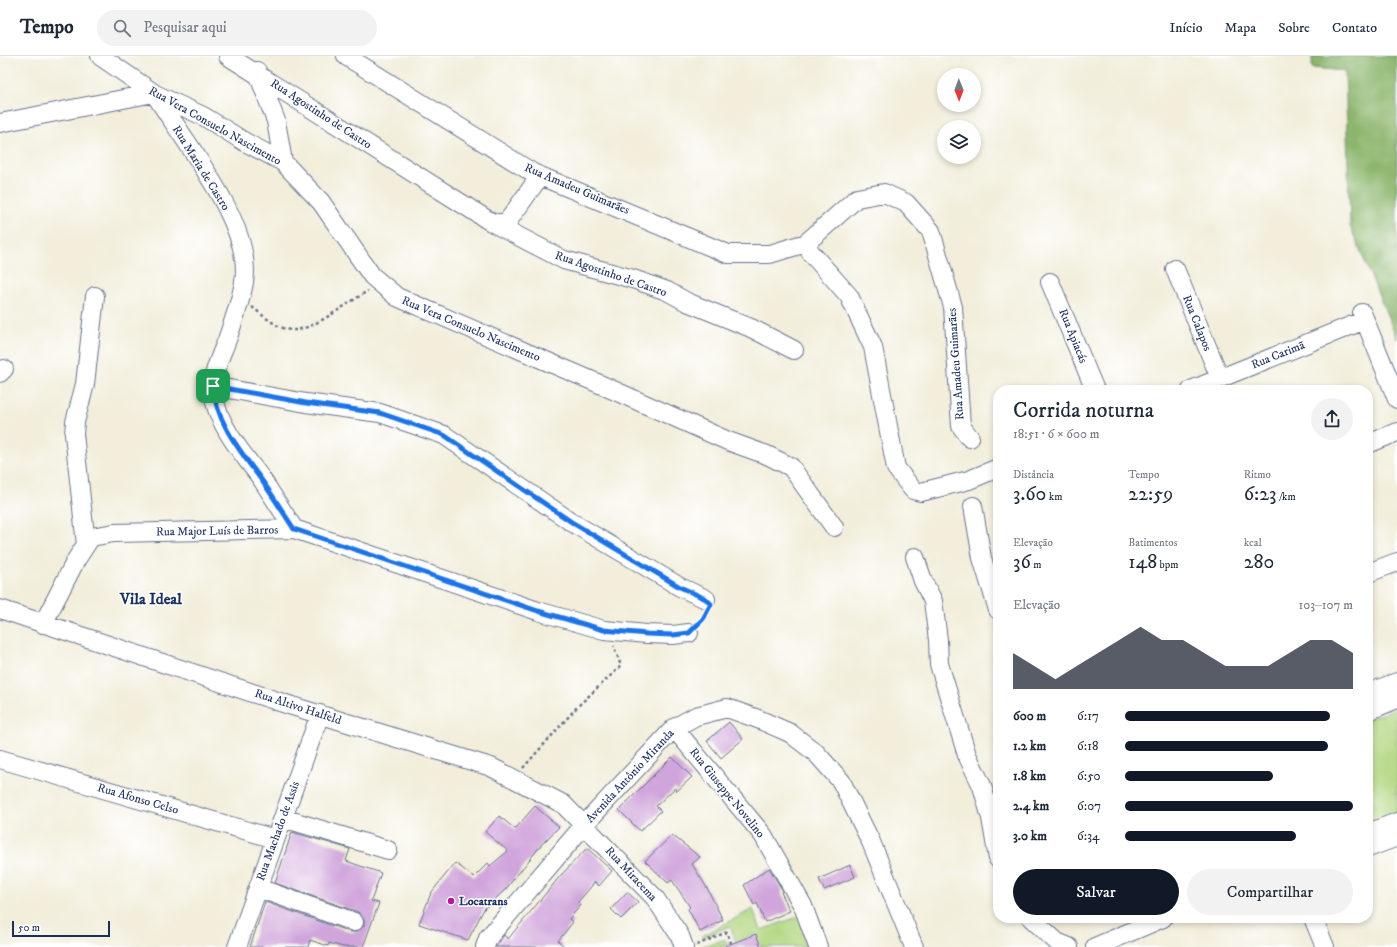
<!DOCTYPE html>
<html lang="pt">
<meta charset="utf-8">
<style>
body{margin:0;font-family:"IM FELL DW Pica",serif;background:#f2f2f3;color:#1f2937;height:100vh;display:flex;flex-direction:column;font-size:15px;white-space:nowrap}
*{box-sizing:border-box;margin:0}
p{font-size:13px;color:#747a83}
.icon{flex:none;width:22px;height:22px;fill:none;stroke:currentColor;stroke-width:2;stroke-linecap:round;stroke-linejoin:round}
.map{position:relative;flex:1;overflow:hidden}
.panel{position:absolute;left:993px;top:329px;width:380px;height:538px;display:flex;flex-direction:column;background:#fff;border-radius:16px;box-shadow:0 2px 6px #0003}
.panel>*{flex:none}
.needle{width:26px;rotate:179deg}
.controls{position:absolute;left:937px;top:12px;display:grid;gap:8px}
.controls a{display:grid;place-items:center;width:44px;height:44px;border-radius:50%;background:#fff;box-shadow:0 2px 6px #0003;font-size:20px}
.scale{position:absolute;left:12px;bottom:10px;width:98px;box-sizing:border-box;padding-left:4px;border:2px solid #1b2f5e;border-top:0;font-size:11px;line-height:14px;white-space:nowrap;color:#1b2f5e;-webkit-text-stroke:3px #fff;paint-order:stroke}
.pin{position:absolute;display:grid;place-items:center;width:34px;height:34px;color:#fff;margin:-17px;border-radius:8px;box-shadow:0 2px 6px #0006}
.round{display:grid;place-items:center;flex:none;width:42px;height:42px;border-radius:21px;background:#f2f2f3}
.headline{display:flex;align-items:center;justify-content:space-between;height:68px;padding:0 20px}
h1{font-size:22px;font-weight:600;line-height:30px}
.figures{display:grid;grid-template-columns:repeat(3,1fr);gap:6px;height:68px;padding:4px 20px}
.figures div{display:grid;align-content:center}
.figures b{font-size:20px;font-weight:600}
.figures small{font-size:11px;font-weight:400}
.figures p{font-size:11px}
.chart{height:112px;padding:8px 20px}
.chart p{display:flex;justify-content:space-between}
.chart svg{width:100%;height:72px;margin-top:4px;fill:#111827;opacity:.7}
.button{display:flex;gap:8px;margin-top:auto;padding:8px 20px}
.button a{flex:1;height:46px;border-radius:24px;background:#111827;color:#fff;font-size:16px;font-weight:600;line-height:46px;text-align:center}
.button a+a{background:#f2f2f3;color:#1f2937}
ul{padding:0 20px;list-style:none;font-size:13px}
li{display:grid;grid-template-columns:64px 48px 1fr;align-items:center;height:30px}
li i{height:10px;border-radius:5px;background:#111827}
header{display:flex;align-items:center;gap:24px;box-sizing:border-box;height:56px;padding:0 20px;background:#fff;border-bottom:1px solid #e0e1e3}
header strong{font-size:19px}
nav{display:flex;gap:22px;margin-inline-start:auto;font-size:14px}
.search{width:280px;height:36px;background:#f2f2f3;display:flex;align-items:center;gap:10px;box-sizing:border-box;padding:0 14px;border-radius:22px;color:#747a83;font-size:15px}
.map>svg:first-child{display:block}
</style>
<header>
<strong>Tempo</strong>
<div class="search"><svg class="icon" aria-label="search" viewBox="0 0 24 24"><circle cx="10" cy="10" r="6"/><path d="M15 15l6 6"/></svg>Pesquisar aqui</div>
<nav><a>Início</a><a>Mapa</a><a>Sobre</a><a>Contato</a></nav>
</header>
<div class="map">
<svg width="1397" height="891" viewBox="0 0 1397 891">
<rect width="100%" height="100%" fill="#fff"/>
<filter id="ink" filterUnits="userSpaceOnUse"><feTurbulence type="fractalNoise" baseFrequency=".025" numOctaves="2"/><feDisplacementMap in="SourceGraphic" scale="8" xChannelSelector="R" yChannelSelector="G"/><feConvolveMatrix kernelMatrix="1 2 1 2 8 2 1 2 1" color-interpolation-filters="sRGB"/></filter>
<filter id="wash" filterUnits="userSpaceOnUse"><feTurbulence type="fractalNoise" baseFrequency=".012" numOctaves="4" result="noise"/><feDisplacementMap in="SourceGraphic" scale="16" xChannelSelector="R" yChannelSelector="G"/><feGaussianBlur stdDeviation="0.9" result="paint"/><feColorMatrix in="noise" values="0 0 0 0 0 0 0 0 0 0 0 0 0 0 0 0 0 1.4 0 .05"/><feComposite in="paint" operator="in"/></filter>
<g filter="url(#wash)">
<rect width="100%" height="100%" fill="#f2eedb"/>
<!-- green -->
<path fill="#b0d57e" stroke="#66826e" d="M1397 652V762L1368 773V663Z
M753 853 761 874 803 859 815 891H761L736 886 730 870 703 882 702 880Z
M725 883 728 889 721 891H701Z"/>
<!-- forest -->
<path fill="#8cb66d" stroke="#547266" d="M1312 0H1397V283L1350 170 1345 15 1312 12Z"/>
<g id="blocks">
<!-- building -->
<path fill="#d0a5db" d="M729 666 743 683 721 702 707 685Z
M672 701 692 721 677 735 675 732 656 750 661 755 640 775 619 754Z
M535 750 559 771 542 788 505 834 484 853 468 884 419 868 431 837 455 807 474 821 488 807 490 810 508 795 485 776 499 760 515 773Z
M292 776 350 793 346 805 381 817 371 845 379 847 363 891H343L329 887 328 890 310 884 308 891H250L265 846 350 876H356L364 870V864L358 856 275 827Z
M672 779 700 801 692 808 707 832 723 864 700 876 688 853 690 851 672 824 668 827 645 805Z
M587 792 612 815 599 830 595 826 578 846 581 849 569 863 573 866 558 885 565 891H496L504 879 508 883 561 819Z
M850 809 855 821 824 834 819 823Z
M769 812 783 835 781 836 790 855 765 866 757 847 754 849 744 829Z
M627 836 638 846 621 863 611 853Z
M756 878 761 891H725V890Z"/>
</g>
</g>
<g filter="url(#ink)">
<use href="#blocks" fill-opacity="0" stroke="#66728a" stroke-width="1"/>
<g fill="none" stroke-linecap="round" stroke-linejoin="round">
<defs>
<path id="minor" d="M100 0 155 38 203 60 245 86 283 106 321 146 372 220 397 241 595 326 728 385 767 399 791 411 834 471
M228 0 491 166 564 204 633 223 667 235 687 246 751 272 794 294
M346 0 533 117 728 198H770L806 187 857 142 884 137 906 147 931 175 953 251 961 370 970 382
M257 15 276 65 283 106
M155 38C184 86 254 169 244 226 241 244 234 264 228 281 221 301 209 320 214 342 220 372 243 398 261 422 272 439 283 456 294 473
M0 67 154 37
M495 168 508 165 540 120
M806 187 811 197 849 240 873 291 896 412 913 434 921 436 969 424 998 412
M1175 213 1220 322
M1050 226 1095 334
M1362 257 1397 343
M0 317 4 313
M213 330 306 347 380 357 444 379 573 467 680 531 706 543
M1191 334 1365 264
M1368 388 1397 376
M973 450 982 502 998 554
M86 489 74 378 75 366 85 328 95 240
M915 501 923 525 933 545 938 584 939 608 967 699 982 730 991 762 998 803
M1368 517 1397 506
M0 553 289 649 491 711 563 748 655 842 680 880 684 891
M43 568 76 504 91 481 114 477 294 473 538 555 604 574 647 578 673 579 689 577
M1368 637 1397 626
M1368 655 1397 643
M674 672 763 779 803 850 818 891
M0 703 275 783
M283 762 388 794
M1368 777 1397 766
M1368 792 1397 781
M258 832 354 866
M1031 862 1057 886 1069 891
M1313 862 1325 891
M237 891 320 658
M485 891 488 882 584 769 674 672 696 660 727 652 758 663 790 677 816 697 841 725 871 786 914 891
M1095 891 1163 862"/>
</defs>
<!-- minor casing -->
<use href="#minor" stroke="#66728a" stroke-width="20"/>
<!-- path -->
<path stroke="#66728a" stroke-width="2.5" stroke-dasharray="3 3" stroke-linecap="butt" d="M252 251C263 259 277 273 292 274 311 276 350 245 368 235
M700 567 708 557
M523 712 578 650 621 610 614 590
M697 889 727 876 731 887"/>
<!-- minor -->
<use href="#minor" stroke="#fff" stroke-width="18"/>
</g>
</g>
<g fill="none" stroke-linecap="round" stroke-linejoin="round" filter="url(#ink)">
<defs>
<path id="route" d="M213 330 306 347 380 357 444 379 573 467 680 531 706 543 711 548 703 563 689 577 673 579 647 578 604 574 538 555 294 473C284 458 275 443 265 429 243 398 216 368 213 330Z"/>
</defs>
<!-- route casing -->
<use href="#route" stroke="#fff" stroke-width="8"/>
<!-- route -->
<use href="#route" stroke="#1a73e8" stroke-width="5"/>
</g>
<!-- markers -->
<circle fill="#b5179e" stroke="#fff" stroke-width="1.5" cx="451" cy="845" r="4"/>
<g text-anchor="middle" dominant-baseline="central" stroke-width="3" stroke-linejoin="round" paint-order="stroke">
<!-- street labels -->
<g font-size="12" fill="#1b2f5e" stroke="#fff">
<text transform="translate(321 58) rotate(33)">Rua Agostinho de Castro</text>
<text transform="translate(215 70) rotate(29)">Rua Vera Consuelo Nascimento</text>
<text transform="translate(201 112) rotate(58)">Rua Maria de Castro</text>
<text transform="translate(577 133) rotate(23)">Rua Amadeu Guimarães</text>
<text transform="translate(611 218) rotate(19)">Rua Agostinho de Castro</text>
<text transform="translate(1197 267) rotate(68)">Rua Calapos</text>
<text transform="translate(471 273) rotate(23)">Rua Vera Consuelo Nascimento</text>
<text transform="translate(1073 280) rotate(68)">Rua Apiacás</text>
<text transform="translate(1278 299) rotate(-22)">Rua Carimã</text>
<text transform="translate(956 308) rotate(-94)">Rua Amadeu Guimarães</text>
<text transform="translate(217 475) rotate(-1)">Rua Major Luís de Barros</text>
<text transform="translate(298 651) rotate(18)">Rua Altivo Halfeld</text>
<text transform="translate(630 720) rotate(-47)">Avenida Antônio Miranda</text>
<text transform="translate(727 737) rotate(51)">Rua Giuseppe Novelino</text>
<text transform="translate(138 743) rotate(16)">Rua Afonso Celso</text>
<text transform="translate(278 775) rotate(-70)">Rua Machado de Assis</text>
<text transform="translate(631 818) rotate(47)">Rua Miracema</text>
</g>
<!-- poi labels -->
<g font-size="12" font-weight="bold" fill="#1b2f5e" stroke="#fff" text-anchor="start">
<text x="459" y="845">Locatrans</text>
</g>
<!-- district labels -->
<g font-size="16" font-weight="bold" fill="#1b2f5e" stroke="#fff">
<text x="151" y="543">Vila Ideal</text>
</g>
</g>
</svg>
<div class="controls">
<a><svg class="needle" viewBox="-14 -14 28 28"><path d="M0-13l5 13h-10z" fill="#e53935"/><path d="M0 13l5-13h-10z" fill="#747a83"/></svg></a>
<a><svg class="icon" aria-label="layers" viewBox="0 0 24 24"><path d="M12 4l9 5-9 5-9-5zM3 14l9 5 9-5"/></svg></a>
</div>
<div class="scale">50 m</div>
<div class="pin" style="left:213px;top:330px;background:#1e9e55"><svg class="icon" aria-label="arrive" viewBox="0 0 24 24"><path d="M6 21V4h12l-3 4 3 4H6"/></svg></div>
<section class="panel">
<div class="headline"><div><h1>Corrida noturna</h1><p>18:51 · 6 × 600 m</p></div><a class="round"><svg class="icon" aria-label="share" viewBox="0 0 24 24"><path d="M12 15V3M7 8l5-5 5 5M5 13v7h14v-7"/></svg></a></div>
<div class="figures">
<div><p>Distância</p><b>3.60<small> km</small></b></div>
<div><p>Tempo</p><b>22:59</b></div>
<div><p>Ritmo</p><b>6:23<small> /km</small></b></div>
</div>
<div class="figures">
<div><p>Elevação</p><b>36<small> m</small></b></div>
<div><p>Batimentos</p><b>148<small> bpm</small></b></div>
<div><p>kcal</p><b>280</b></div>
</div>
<div class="chart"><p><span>Elevação</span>103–107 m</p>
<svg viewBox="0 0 160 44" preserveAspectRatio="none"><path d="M0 44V22L10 30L20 38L30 30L40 22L50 14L60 6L70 14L80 14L90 22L100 30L110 30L120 30L130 22L140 14L150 14L160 22V44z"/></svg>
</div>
<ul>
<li><b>600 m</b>6:17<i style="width:90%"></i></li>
<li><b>1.2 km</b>6:18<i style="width:89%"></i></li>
<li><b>1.8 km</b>6:50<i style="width:65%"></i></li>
<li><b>2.4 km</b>6:07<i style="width:100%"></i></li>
<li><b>3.0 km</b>6:34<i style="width:75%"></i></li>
</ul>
<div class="button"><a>Salvar</a><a>Compartilhar</a></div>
</section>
</div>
